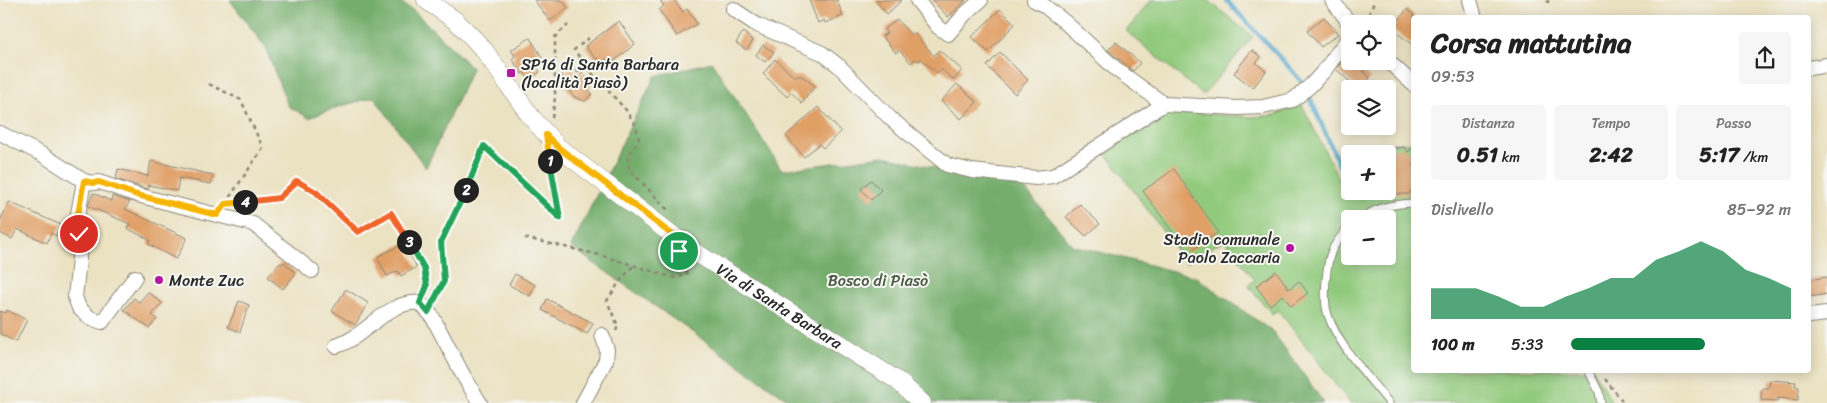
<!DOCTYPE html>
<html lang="it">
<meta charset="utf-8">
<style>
body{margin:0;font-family:Sriracha,sans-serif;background:#f6f6f6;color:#222;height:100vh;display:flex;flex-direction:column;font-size:19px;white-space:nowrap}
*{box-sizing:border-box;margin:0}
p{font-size:16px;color:#767676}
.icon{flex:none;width:28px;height:28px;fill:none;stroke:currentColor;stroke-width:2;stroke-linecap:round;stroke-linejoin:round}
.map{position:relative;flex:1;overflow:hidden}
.side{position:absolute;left:1411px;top:15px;width:400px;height:358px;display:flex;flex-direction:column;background:#fff;border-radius:5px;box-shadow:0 2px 12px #0003}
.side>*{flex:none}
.controls{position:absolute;left:1341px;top:15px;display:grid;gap:10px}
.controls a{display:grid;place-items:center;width:55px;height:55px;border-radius:5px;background:#fff;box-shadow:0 2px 12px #0003;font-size:25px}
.pin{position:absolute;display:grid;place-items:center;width:42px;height:42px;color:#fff;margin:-21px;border:2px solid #fff;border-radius:50%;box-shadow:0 1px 5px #0007}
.km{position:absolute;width:25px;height:25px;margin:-12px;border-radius:50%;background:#222;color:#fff;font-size:14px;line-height:25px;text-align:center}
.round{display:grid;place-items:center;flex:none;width:52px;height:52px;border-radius:5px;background:#f6f6f6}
.summary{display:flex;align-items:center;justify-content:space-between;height:85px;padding:0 20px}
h1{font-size:28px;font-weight:700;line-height:38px}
.metrics{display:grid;grid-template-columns:repeat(3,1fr);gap:8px;height:85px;padding:5px 20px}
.metrics div{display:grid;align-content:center;border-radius:5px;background:#f6f6f6;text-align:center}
.metrics b{font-size:21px;font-weight:700}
.metrics small{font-size:14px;font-weight:400}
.metrics p{font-size:14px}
.chart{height:140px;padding:10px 20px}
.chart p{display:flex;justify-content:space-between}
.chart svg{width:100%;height:90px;margin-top:5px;fill:#0b8043;opacity:.7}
ul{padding:0 20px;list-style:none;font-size:16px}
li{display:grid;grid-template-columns:80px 60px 1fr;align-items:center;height:38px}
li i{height:12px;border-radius:6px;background:#0b8043}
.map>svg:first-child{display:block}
</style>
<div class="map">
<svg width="1827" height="403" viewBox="0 0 1827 403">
<rect width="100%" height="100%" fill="#f6f6f2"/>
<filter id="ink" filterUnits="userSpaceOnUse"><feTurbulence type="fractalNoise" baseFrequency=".02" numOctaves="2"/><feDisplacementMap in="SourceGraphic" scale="10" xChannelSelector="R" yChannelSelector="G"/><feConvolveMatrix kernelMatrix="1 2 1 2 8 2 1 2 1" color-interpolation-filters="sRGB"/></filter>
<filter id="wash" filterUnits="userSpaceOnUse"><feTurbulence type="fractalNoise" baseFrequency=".0096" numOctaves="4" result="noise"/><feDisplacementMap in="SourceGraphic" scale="20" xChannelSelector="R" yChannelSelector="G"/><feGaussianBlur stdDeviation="1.12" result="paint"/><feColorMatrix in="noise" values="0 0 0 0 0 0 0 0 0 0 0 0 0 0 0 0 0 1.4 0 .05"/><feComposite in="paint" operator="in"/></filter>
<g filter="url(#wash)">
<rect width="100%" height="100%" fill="#ebe2c2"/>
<!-- green -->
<path fill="#92ca7d" stroke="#5e7a54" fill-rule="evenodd" d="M1151 0H1208L1253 37 1203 95 1126 31Z
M1302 105 1340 181 1359 200 1370 191H1388V154H1372L1376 145 1414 142V370H1593L1612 403H1350L1278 310 1272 314 1248 285 1255 280 1224 240 1186 263 1106 153 1165 111 1253 117 1275 115ZM1350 219H1388V256H1350Z"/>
<!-- forest -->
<path fill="#75ae6c" stroke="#506c4c" d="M230 0H397L414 11 472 68 426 168 374 97 338 107 309 118 288 106 265 47Z
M712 62 782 170 884 156 1024 188 1072 245 1196 277 1273 332 1324 403H793L571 247 655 76Z"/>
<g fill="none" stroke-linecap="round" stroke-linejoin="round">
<!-- stream -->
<path stroke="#4fa5cb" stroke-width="4.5" d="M1226 0 1288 66 1305 86 1350 190"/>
</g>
<g id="blocks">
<!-- building -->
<path fill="#e09f65" d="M534 0H562L568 8 550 21Z
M660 0H674L683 12 687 9 697 24 677 36 659 10 664 6Z
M809 0H837L843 16 825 23 824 20 818 23Z
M875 0H902L887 14Z
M932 0H966L948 17Z
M1000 9 1015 24 988 52 972 37Z
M1407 9 1414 15V46L1392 29Z
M1324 17 1338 34 1321 47 1307 31Z
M897 19 911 35 914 33 918 38V37L934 56 939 50 962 70 954 80 941 69 937 73 921 59 918 61 915 59 911 63 899 50 896 53 882 36 887 33 884 30Z
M619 21 635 44 612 63 607 59 602 63 598 58 596 59 585 46Z
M743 32 753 41 746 50 736 43Z
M530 38 542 57 534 63 540 72 529 80 524 72 522 74 512 59 515 56 511 50Z
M1116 42 1140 63 1133 71 1108 50Z
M763 45 774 52 765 62 756 55Z
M1252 50 1261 57 1256 63 1266 71 1253 88 1234 73Z
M1000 52 1028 80 1015 94 987 66Z
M1347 55 1350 58V61H1354L1370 78 1361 89H1358L1336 69Z
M775 59 793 76H802L815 86 802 103 791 92 787 97 763 74Z
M572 66 577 73 580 70 592 85 588 88 592 94 585 101 574 97 563 84 567 81 561 75Z
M957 84 977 102 961 119 941 101Z
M818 107 841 132 823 148 819 144 804 157 786 136Z
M1404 147 1408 152 1414 147V184L1409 194H1388V149Z
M151 161 213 175 211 184 179 178 177 191 149 185 148 189 116 179 118 169 148 176Z
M1174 169 1218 232 1188 253 1143 191Z
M871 180 881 190 871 200 861 189Z
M93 193 111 201 112 196 130 202 125 209 187 238 176 259 148 244 150 240 127 228 130 224 88 206Z
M9 202 61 225 56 236 51 233 47 243 17 229 12 239 0 233V221Z
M1080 204 1100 224 1086 236 1066 217Z
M404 243 417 267 401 276 398 271 387 276 377 257Z
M284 262 296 273 283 289 268 277 280 263 282 264Z
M1276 271 1289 289 1299 281 1308 293 1291 306 1283 295 1270 305 1256 286Z
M515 274 535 285 530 296 509 285Z
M1827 277V294L1809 297V280Z
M346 289 368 303 355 325 332 311Z
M148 292 162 303 152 315 157 319 149 328 124 310 134 298 139 302Z
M547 299 593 323 587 334 542 310Z
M239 301 249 305 240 332 228 327Z
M7 310 27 320 16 342 0 334V311L6 313Z
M1770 380 1796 382 1795 386 1799 387 1798 400 1778 398V401L1761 400 1762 388H1769Z"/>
</g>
</g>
<g filter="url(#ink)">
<use href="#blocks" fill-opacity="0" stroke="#8b8676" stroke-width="1"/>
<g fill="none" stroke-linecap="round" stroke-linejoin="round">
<defs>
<path id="service" d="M1359 219C1378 207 1392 204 1414 203
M1350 226C1332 245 1328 254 1326 280 1325 291 1324 304 1328 315 1338 346 1369 377 1389 403
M1588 370 1599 392 1601 403"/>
<path id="minor" d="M917 0 938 27 948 34 964 15 981 0
M1034 0 1042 4 1066 23 1117 70 1164 104 1237 108 1263 107 1293 100 1310 86 1324 71 1350 36
M1332 0 1350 24
M1470 0 1475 18
M733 9 757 25 822 53 839 66 891 119 947 165 972 171 1036 178 1053 176 1164 104
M1388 61 1414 85
M1809 68 1827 65
M0 133 43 155 84 181 94 183 99 182 137 195 253 224 312 271
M84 181 78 214 79 260 75 297 79 308 90 318 102 322 135 277
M1809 316 1827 314
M336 346C366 337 388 299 420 303L432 316 463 375 480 403
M583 403 606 360 607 350 602 335"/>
<g id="tertiary">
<path id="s1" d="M426 0 456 21 472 37 484 50 531 117 559 148 692 250 898 381 922 403"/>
</g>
</defs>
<!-- service casing -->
<use href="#service" stroke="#8b8676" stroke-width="9"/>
<!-- minor casing -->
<use href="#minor" stroke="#8b8676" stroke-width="16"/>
<!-- tertiary casing -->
<use href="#tertiary" stroke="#8b8676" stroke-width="19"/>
<!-- path -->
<path stroke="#8b8676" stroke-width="2.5" stroke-dasharray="4 4" stroke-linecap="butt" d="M1548 0V3
M1363 20 1369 14 1375 0
M589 38 574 50 589 70 626 110 636 126 639 140 630 153 627 162 630 170 668 210
M209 84 241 100 263 148 225 204
M552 118 555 98V37L568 25
M231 203 279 198 297 181 316 192 357 232 391 213C403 232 434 270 425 292
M525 238 600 255 674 278 687 275 684 263
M434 300 444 281 441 242 470 182 484 146 560 218 551 162
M616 331 618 326 607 301 620 281 634 265
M1605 379 1624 403"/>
<!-- service -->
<use href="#service" stroke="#fff" stroke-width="7"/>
<!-- minor -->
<use href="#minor" stroke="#fff" stroke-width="14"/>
<!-- tertiary -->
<use href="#tertiary" stroke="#fff" stroke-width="18"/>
</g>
</g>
<g fill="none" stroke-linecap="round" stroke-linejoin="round" filter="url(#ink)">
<defs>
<path id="split-1" d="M550 161 546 135 559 148 683 243 679 251"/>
<path id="split-2" d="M466 190 484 146 560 218 550 161"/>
<path id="split-3" d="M409 242 424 268 427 286 420 303 428 312 444 281 441 242 466 190"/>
<path id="split-4" d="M245 202 279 198 297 181 316 192 358 232 391 213 409 242"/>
<path id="split-5" d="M79 234 78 214 84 181 94 183 99 182 137 195 217 215 225 204 245 202"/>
</defs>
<!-- split-1 casing -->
<use href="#split-1" stroke="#fff" stroke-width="10"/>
<!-- split-2 casing -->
<use href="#split-2" stroke="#fff" stroke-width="10"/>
<!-- split-3 casing -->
<use href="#split-3" stroke="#fff" stroke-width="10"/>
<!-- split-4 casing -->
<use href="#split-4" stroke="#fff" stroke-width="10"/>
<!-- split-5 casing -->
<use href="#split-5" stroke="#fff" stroke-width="10"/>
<!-- split-1 -->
<use href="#split-1" stroke="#f5b400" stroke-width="6"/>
<!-- split-2 -->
<use href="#split-2" stroke="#22a559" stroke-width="6"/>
<!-- split-3 -->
<use href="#split-3" stroke="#22a559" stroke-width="6"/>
<!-- split-4 -->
<use href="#split-4" stroke="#f0652b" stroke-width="6"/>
<!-- split-5 -->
<use href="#split-5" stroke="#f5b400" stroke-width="6"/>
</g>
<!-- markers -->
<g fill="#b5179e" stroke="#f6f6f2" stroke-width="2">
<rect x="506" y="68" width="10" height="10" rx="2.5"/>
<circle cx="1290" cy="248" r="5"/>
<circle cx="159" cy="280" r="5"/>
</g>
<g text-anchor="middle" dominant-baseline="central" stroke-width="4" stroke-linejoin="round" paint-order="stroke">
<!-- poi labels -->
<g font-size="16" fill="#2b2b2b" stroke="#f6f6f2" text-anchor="start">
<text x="521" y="64">SP16 di Santa Barbara<tspan x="521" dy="18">(località Piasò)</tspan></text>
<text x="1280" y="239" text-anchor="end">Stadio comunale<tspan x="1280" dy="18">Paolo Zaccaria</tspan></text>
<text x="169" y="280">Monte Zuc</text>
</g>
<!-- park labels -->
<g font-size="16" fill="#4a5b44" stroke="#f6f6f2">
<text x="878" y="280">Bosco di Piasò</text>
</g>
<!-- street labels -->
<g font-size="16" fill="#2b2b2b" stroke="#f6f6f2">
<text stroke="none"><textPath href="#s1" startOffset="472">Via di Santa Barbara</textPath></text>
</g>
</g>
</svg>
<div class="controls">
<a><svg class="icon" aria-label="locate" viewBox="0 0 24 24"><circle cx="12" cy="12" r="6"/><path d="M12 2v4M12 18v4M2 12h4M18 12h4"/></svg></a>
<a><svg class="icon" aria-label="layers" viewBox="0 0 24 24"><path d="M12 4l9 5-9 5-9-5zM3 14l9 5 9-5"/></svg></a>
<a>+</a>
<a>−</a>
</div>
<div class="pin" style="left:679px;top:251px;background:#1e9e55"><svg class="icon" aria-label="arrive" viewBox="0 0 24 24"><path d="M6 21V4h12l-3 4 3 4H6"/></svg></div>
<div class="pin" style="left:79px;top:234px;background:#d93025"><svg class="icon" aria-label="check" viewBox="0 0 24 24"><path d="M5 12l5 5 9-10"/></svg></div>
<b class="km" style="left:550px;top:161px">1</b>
<b class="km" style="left:466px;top:190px">2</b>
<b class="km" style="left:409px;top:242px">3</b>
<b class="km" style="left:245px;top:202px">4</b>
<section class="side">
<div class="summary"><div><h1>Corsa mattutina</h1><p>09:53</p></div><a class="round"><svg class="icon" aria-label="share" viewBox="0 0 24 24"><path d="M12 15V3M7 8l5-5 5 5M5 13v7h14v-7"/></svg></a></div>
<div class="metrics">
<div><p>Distanza</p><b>0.51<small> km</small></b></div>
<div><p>Tempo</p><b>2:42</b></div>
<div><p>Passo</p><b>5:17<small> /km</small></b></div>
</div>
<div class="chart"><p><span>Dislivello</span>85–92 m</p>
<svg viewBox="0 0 160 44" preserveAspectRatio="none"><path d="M0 44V29L10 29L20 29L30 33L40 38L50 38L60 33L70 29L80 24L90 24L100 15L110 11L120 6L130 11L140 20L150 24L160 29V44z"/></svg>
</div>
<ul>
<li><b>100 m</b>5:33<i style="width:61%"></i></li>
</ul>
</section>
</div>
